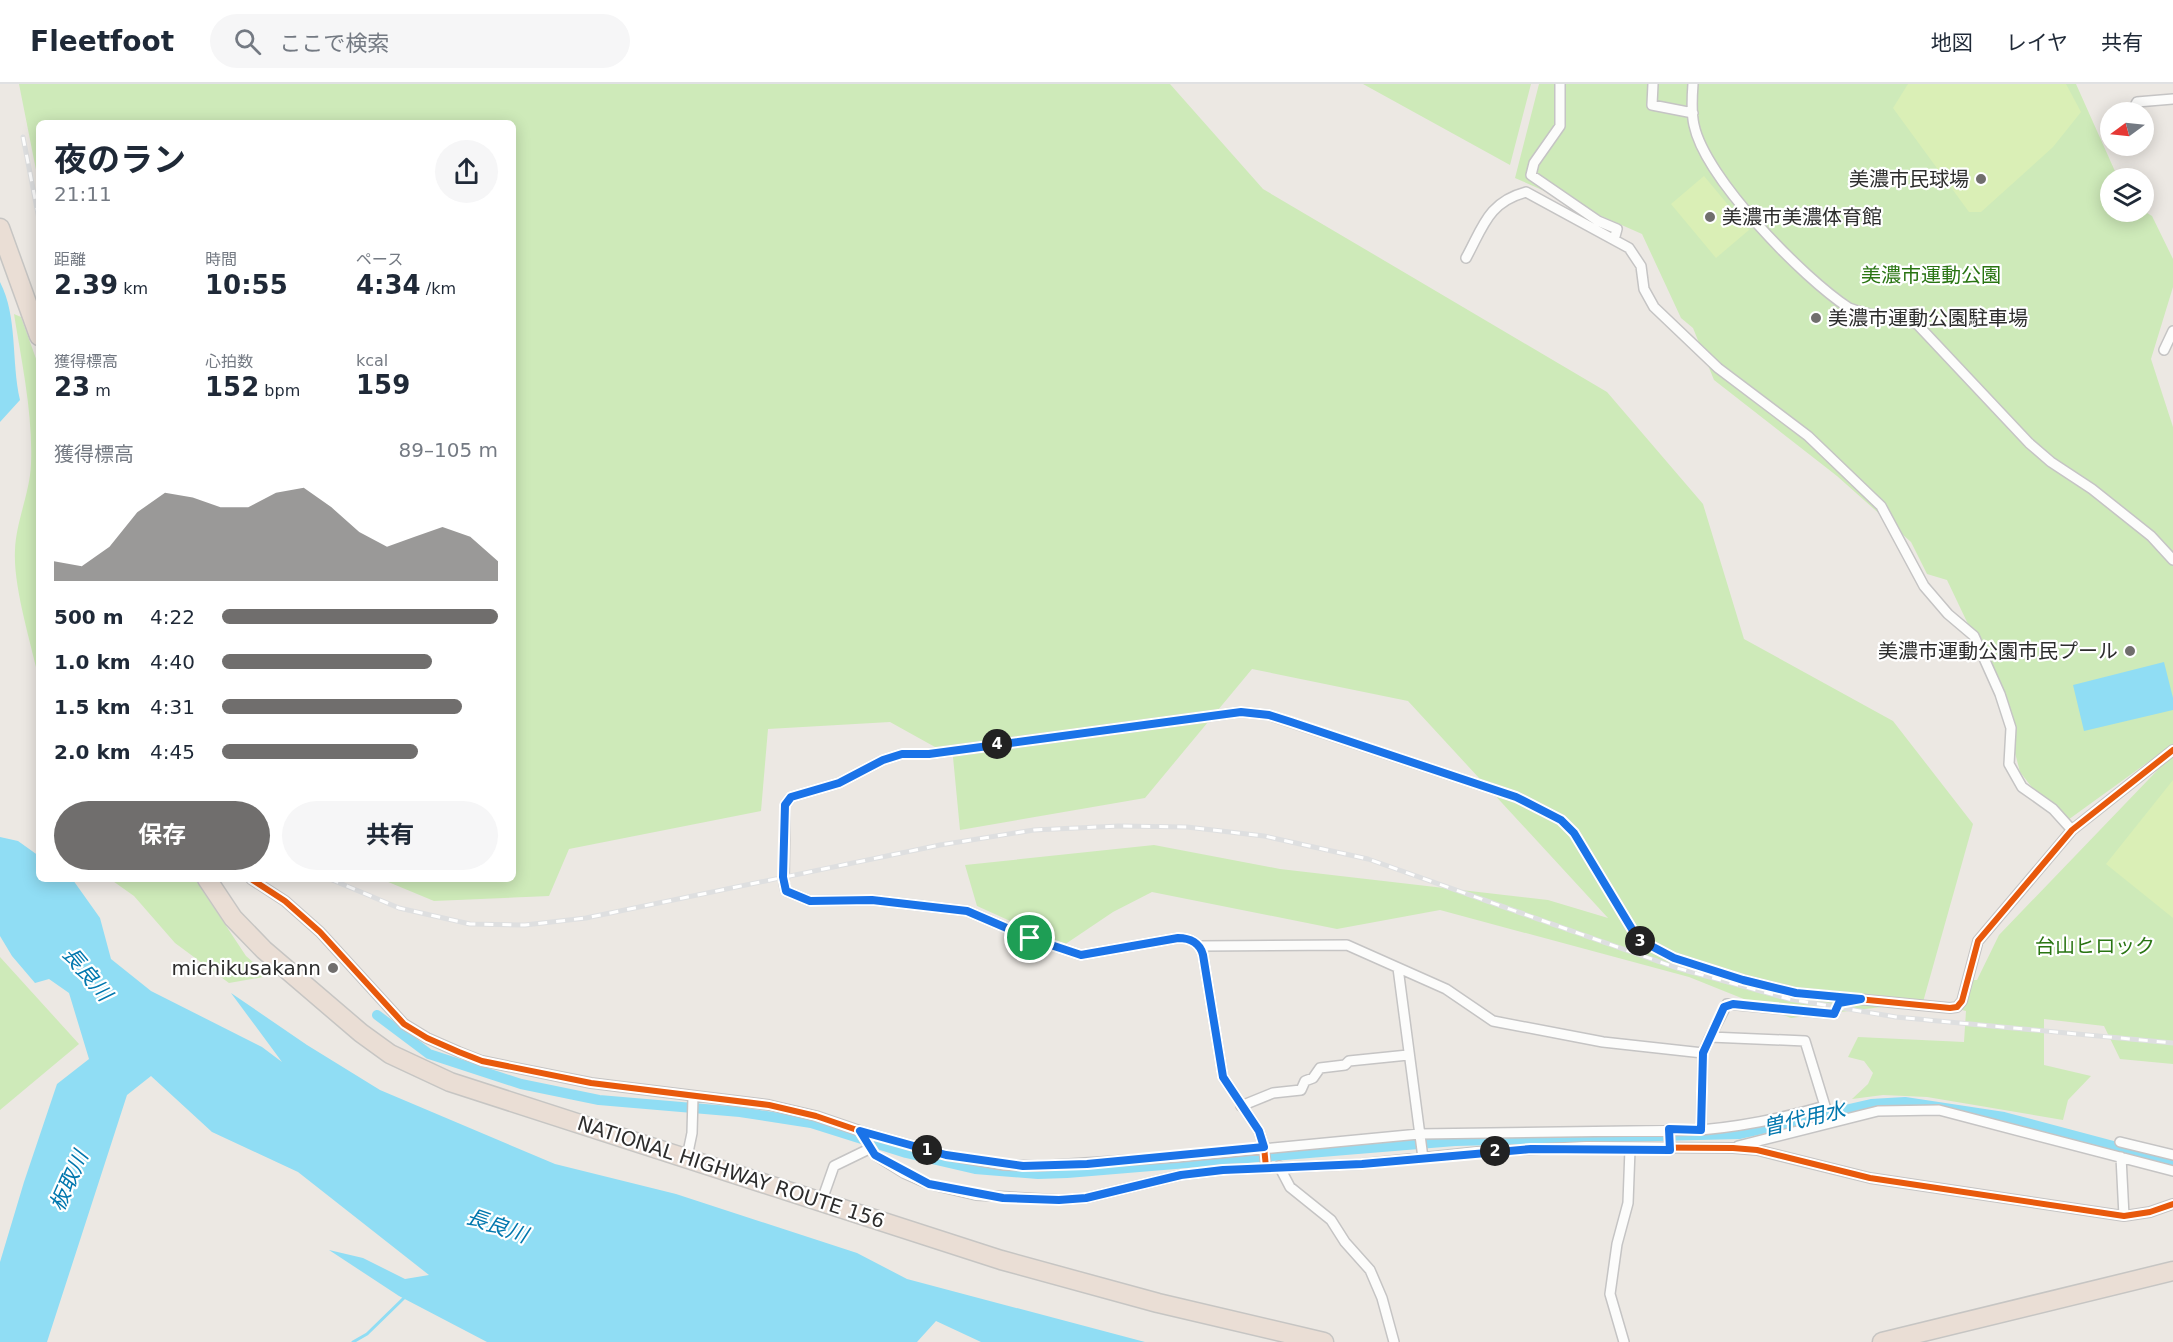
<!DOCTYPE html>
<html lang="ja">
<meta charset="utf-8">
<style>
body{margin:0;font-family:"DejaVu Sans","Noto Sans JP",sans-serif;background:#f6f6f7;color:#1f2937;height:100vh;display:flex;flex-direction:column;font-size:22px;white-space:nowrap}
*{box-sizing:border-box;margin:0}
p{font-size:20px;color:#747a83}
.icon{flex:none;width:33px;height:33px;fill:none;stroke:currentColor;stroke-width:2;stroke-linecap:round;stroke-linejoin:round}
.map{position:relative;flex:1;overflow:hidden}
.panel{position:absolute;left:36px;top:36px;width:480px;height:762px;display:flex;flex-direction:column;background:#fff;border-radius:9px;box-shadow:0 3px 15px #0003}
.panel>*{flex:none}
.needle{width:39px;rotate:255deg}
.fabs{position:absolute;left:2100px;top:18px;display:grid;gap:12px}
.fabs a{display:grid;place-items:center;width:54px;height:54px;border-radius:50%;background:#fff;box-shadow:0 3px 15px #0003;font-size:30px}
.pin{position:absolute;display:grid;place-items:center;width:51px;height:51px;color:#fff;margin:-26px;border:3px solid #fff;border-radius:50%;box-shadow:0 2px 6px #0007}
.km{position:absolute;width:30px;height:30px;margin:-15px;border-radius:50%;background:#222;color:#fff;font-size:16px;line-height:30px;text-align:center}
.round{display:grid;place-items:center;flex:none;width:63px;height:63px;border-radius:32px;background:#f6f6f7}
.head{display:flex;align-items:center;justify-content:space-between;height:102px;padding:0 18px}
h1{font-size:33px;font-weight:700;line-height:45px}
.metrics{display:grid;grid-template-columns:repeat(3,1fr);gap:9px;height:102px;padding:6px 18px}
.metrics div{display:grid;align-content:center}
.metrics b{font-size:26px;font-weight:700}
.metrics small{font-size:16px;font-weight:400}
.metrics p{font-size:16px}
.chart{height:168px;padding:12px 18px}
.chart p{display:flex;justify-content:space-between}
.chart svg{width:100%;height:108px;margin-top:6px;fill:#706e6d;opacity:.7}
.primary-button{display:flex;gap:12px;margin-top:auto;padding:12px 18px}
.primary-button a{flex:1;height:69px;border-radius:36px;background:#706e6d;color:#fff;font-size:24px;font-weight:700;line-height:69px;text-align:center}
.primary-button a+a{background:#f6f6f7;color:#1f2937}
ul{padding:0 18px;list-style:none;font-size:20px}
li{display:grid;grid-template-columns:96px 72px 1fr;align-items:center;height:45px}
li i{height:15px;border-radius:8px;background:#706e6d}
header{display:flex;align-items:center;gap:36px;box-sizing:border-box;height:84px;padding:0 30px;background:#fff;border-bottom:2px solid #e0e1e3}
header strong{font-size:28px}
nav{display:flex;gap:33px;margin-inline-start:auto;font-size:21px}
.search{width:420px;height:54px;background:#f6f6f7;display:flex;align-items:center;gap:15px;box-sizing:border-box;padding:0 21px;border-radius:33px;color:#747a83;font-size:22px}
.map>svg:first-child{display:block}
</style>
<header>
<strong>Fleetfoot</strong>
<div class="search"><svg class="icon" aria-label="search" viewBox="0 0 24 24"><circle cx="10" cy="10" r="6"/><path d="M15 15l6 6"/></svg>ここで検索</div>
<nav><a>地図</a><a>レイヤ</a><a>共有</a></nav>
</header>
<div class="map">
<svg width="2173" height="1258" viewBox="0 0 2173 1258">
<rect width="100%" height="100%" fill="#ece8e3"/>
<!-- green -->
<path fill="#ceeab9" d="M19 0H1170L1263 105 1607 308 1703 420 1744 555 1893 637 1973 740 1923 918 1791 934 1689 893 1440 826 1337 845 1152 808 1113 828 1064 861 977 822 965 781 1154 761 1280 785 1548 816 1608 834 1408 617 1252 585 1145 714 960 746 953 673 890 638 768 645 761 727 569 765 549 812 434 817 381 795H513V39H39V101Z
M1363 0H1531L1510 81Z
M1539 0H2076L2118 94H2110V128L2144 127 2152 132 2173 175V203L2151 275 2173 343V660L2061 741 2020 688 1998 603 1947 496 1927 490 1911 458 1837 392 1714 296 1693 244 1681 234 1642 150 1515 94Z
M14 230 21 233 39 283V596C31 558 13 503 15 466 16 437 30 409 31 380 33 330 22 280 14 230Z
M2173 670V980L2120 975 2104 942 2044 935V981L2091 992 2068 1016 2063 1036 1927 1013 1883 1011 1852 1015 1868 1000 1873 989 1864 977 1848 973 1858 953 1964 958 1966 927 1962 926 1967 916 1968 896H1977L1999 851Z
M110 795H195L246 872 269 892 229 899 175 859 134 812Z
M0 873 79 960 0 1026Z"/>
<!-- pitch -->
<path fill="#daefb6" d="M1908 0H2066L2081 28 2053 63 1981 128H1969L1893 24Z
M1704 92 1749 146 1716 174 1671 120Z
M2173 696V834L2106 780Z"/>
<!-- water -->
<path fill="#90ddf4" d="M0 198C18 233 11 277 20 316L0 338Z
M2164 578 2173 614V626L2084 647 2073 601Z
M0 753 18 757 39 772V795L73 796 100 834 111 875 151 907 262 963 282 978 231 909 307 961 380 1006 555 1080 676 1110 857 1169 907 1195 1145 1258H981L936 1237 917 1258H487L399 1212 329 1166 363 1174 405 1195 429 1191 298 1088 212 1048 151 992 127 1011 47 1258H0V1178L24 1098 57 1000 89 975 69 909 49 895 35 899 12 872 0 852Z"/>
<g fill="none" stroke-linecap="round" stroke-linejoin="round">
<!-- stream -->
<path stroke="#90ddf4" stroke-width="3" d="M353 1258 367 1250 405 1213"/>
<!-- canal -->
<path stroke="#90ddf4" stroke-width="10" d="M377 931 429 970 521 1000 599 1016 740 1028 811 1039 906 1069 975 1085 1038 1090 1067 1089 1455 1057 1740 1050 1871 1020 1905 1018 2004 1033 2173 1078"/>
<defs>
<path id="street" d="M1560 0V42L1534 79 1531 91 1598 137 1617 145 1614 156
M1653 0 1652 21 1693 29
M1693 0C1692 13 1691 28 1694 41 1705 94 1803 194 1849 224 1871 233 1895 232 1917 240L2029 359 2051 378 2092 405 2151 452 2173 476
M2132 28 2137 18 2173 15
M1466 174C1483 143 1488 118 1526 108L1629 164 1641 182 1644 205 1654 223 1718 284 1808 352 1881 422 1924 502 1948 530 1974 552 2000 610 2011 644 2009 680 2022 703 2053 725 2072 746
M2164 266 2173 247
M251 795 285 817 320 848 404 940 427 954 459 968 482 977 591 999 769 1021 816 1032 860 1047 875 1071 904 1089 929 1100 976 1111 1059 1116 1086 1114 1181 1091 1223 1086 1362 1080 1477 1068 1587 1063 1733 1064 1757 1066 1870 1094 2124 1132 2150 1128 2173 1120
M1199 862 1347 861 1446 905 1493 937 1603 958 1703 969
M1398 884 1423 1074
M1710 953 1727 920 1834 930 1839 919 1851 917
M1241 1022 1273 1009 1301 1006 1305 997 1313 994 1320 984 1345 981 1349 977 1408 971
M1669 1045 1670 1066
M860 1047 946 1071 1004 1081 1038 1082 1178 1073 1419 1050 1701 1046C1744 1042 1784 1034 1825 1022L1805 957 1710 953 1703 969 1701 1046
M2120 1058 2173 1071
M1738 1062 1878 1027 1939 1026 2173 1087
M687 1073 692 1049 693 1013
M2121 1073 2124 1132
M1279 1082 1290 1103 1331 1136 1345 1158 1370 1186 1382 1214 1394 1258
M1266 1083 1264 1063 1259 1047 1223 993 1203 871C1200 859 1190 854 1178 854L1081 871 1030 854 967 827 872 816 810 817 786 807 784 799 785 721 791 713 839 699 883 676 902 670H929L1241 628 1269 631 1516 713 1561 736 1574 749 1638 855 1674 874 1743 896 1796 909 1950 924 1957 923 1962 917 1978 857 2072 746 2173 666
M822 1116 834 1082 871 1064
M1624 1258 1610 1210 1617 1160 1628 1119 1630 1065"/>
<path id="highway" d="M0 144 39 252
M207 795 233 834 264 866 361 949 390 970 450 998 1001 1176 1158 1219 1324 1258
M1882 1258 2173 1187"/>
</defs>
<!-- street casing -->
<use href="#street" stroke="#c5c4c4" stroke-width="12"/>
<!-- highway casing -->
<use href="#highway" stroke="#c6c5c3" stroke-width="21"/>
<!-- street -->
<use href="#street" stroke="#fcfcfb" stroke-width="9"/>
<!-- highway -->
<use href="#highway" stroke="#eaded5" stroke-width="18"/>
<defs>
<path id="rail" d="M23 53 39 135
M330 795 399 824 470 840 525 841 586 834 940 761 1034 746 1119 742 1187 743 1264 752 1368 775 1677 884 1789 915 1896 933 2173 959"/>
</defs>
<!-- rail casing -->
<use href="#rail" stroke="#dedfe0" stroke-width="5"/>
<!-- rail -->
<use href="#rail" stroke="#fff" stroke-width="3" stroke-dasharray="9" stroke-linecap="butt"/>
<defs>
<path id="cycleway" d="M251 795 285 817 320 848 404 940 427 954 459 968 482 977 591 999 769 1021 816 1032 860 1047 875 1071 904 1089 929 1100 976 1111 1059 1116 1086 1114 1181 1091 1223 1086 1362 1080 1477 1068 1587 1063 1733 1064 1757 1066 1870 1094 2124 1132 2150 1128 2173 1120
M1266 1083 1264 1063 1259 1047 1223 993 1203 871C1200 859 1190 854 1178 854L1081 871 1030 854 967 827 872 816 810 817 786 807 784 799 785 721 791 713 839 699 883 676 902 670H929L1241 628 1269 631 1516 713 1561 736 1574 749 1638 855 1674 874 1743 896 1796 909 1950 924 1957 923 1962 917 1978 857 2072 746 2173 666"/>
</defs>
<!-- cycleway casing -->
<use href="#cycleway" stroke="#fff" stroke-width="10"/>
<!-- cycleway -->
<use href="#cycleway" stroke="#e8590c" stroke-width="6"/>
</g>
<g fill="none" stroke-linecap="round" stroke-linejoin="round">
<defs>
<path id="route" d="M1241 628 1269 631 1291 638 1516 713 1561 736 1574 749 1638 855 1674 874 1743 896 1796 909 1861 915 1839 919 1834 930 1733 920 1724 923 1703 969 1701 1046 1669 1045 1670 1066 1531 1065 1362 1080 1223 1086 1181 1091 1086 1114 1059 1116 1003 1114 929 1100 875 1071 860 1047 946 1071 1023 1082 1087 1080 1264 1063 1259 1047 1223 993 1203 871C1200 859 1190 854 1178 854L1081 871 1030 854 967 827 872 816 810 817 786 807 783 793 785 721 791 713 839 699 883 676 902 670H929Z"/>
</defs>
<!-- route casing -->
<use href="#route" stroke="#fff" stroke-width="12"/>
<!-- route -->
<use href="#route" stroke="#1a73e8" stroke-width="8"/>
</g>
<!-- markers -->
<g fill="#706e6d" stroke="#fff" stroke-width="2">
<circle cx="1981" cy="95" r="6"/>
<circle cx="1710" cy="133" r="6"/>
<circle cx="1816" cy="234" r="6"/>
<circle cx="2130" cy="567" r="6"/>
<circle cx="333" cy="884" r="6"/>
</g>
<g text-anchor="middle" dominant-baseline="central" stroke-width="4.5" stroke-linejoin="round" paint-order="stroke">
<!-- poi labels -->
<g font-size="20" fill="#2d2d2d" stroke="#fff" text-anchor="end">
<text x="1969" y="95">美濃市民球場</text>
<text x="1722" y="133" text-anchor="start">美濃市美濃体育館</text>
<text x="1828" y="234" text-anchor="start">美濃市運動公園駐車場</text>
<text x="2118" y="567">美濃市運動公園市民プール</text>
<text x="321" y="884">michikusakann</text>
</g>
<!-- park labels -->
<g font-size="20" fill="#2a7513" stroke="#fff">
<text x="1931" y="191">美濃市運動公園</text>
<text x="2095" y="862">台山ヒロック</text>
</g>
<!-- street labels -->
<g font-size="20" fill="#2d2d2d" stroke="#fff">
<text transform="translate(731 1088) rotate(18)">NATIONAL HIGHWAY ROUTE 156</text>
</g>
<!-- water labels -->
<g font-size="21" font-style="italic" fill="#0077ae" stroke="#fff">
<text transform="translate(87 890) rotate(50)">長良川</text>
<text transform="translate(1804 1035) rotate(-13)">曽代用水</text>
<text transform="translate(69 1097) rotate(-66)">板取川</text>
<text transform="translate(497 1142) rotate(19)">長良川</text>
</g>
</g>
</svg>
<div class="fabs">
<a><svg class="needle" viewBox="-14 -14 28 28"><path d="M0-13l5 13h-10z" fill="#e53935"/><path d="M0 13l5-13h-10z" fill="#747a83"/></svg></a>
<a><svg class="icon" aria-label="layers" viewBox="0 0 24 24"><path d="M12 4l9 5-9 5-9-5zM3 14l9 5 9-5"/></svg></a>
</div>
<div class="pin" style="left:1030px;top:854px;background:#1e9e55"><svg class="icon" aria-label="arrive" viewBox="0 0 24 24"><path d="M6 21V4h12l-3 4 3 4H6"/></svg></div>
<b class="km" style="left:927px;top:1066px">1</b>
<b class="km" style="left:1495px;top:1067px">2</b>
<b class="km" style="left:1640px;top:857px">3</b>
<b class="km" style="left:997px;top:660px">4</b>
<section class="panel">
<div class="head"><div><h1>夜のラン</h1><p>21:11</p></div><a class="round"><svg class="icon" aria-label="share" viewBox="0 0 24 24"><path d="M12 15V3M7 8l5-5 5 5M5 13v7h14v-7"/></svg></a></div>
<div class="metrics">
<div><p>距離</p><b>2.39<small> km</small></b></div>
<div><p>時間</p><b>10:55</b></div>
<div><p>ペース</p><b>4:34<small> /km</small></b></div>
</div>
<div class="metrics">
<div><p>獲得標高</p><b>23<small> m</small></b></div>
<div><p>心拍数</p><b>152<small> bpm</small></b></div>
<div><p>kcal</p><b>159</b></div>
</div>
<div class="chart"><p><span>獲得標高</span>89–105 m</p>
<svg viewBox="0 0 160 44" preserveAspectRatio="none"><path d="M0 44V36L10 38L20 30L30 16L40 8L50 10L60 14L70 14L80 8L90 6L100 14L110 24L120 30L130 26L140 22L150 26L160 36V44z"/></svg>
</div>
<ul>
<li><b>500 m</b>4:22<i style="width:100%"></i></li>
<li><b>1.0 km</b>4:40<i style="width:76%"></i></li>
<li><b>1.5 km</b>4:31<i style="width:87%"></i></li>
<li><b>2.0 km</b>4:45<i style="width:71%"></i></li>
</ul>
<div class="primary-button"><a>保存</a><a>共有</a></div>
</section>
</div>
